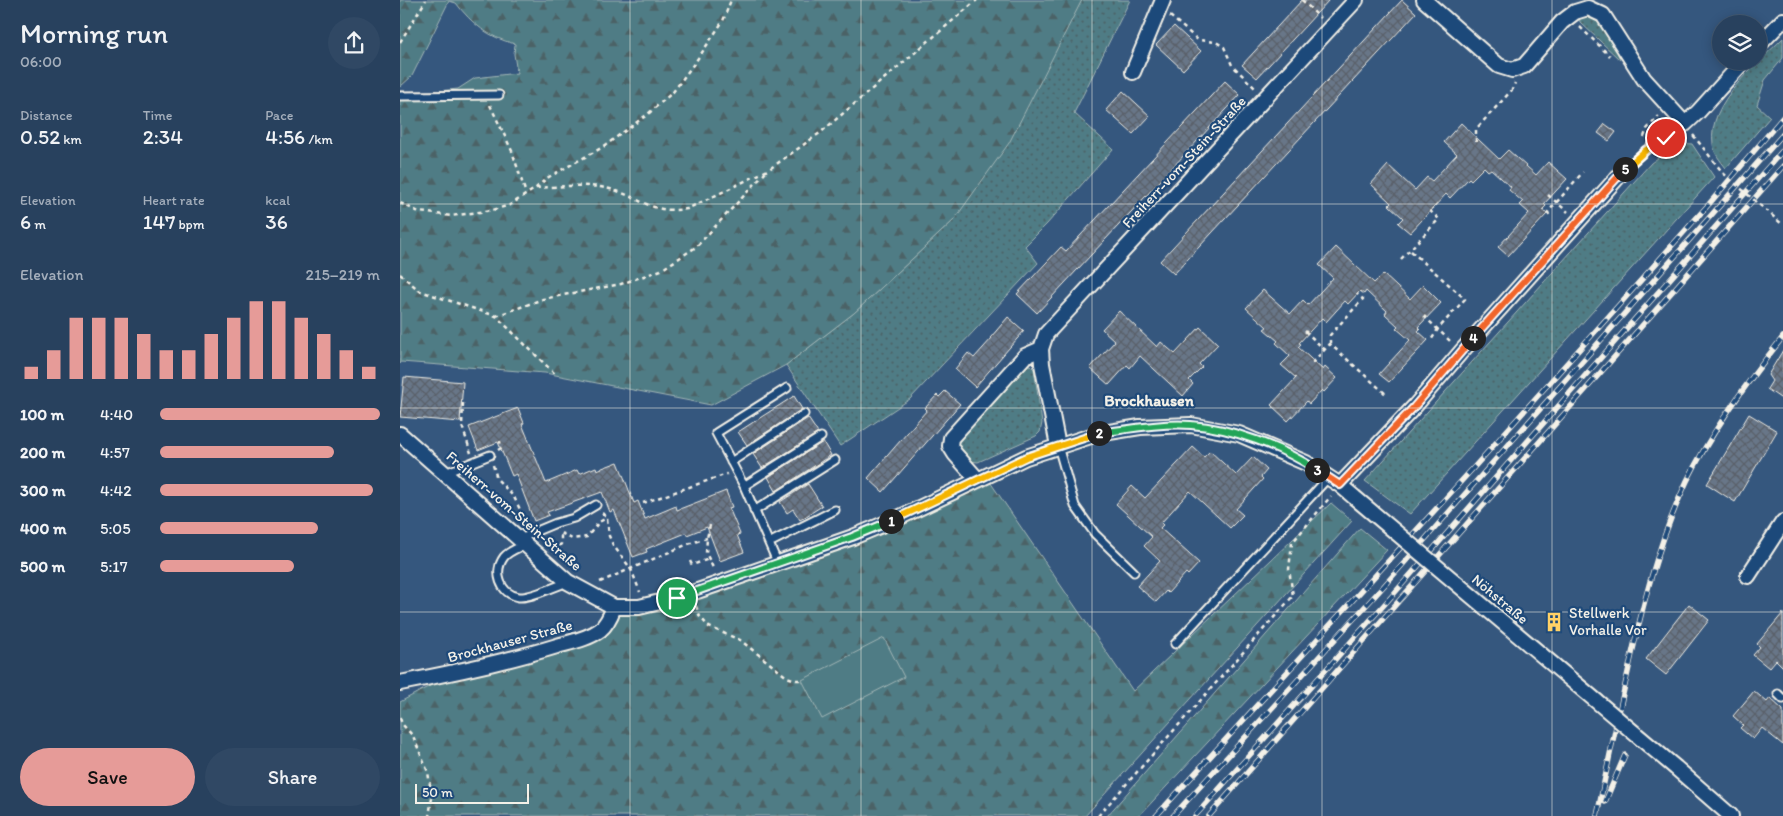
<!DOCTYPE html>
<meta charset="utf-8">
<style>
body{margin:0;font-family:Itim,sans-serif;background:#304864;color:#f1f3f6;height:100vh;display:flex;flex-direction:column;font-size:19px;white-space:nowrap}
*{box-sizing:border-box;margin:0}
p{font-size:16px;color:#a5afbc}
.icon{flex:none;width:28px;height:28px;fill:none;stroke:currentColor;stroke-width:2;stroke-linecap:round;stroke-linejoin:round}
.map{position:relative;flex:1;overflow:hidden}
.sheet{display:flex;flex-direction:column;background:#28415e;width:400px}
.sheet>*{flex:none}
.fabs{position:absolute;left:1312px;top:15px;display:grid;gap:10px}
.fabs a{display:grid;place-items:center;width:55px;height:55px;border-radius:50%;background:#28415e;box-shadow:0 2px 12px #0003,0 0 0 1px #445a73;font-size:25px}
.scale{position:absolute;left:15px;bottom:12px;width:114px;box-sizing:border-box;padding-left:5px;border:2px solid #f4f1e8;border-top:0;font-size:14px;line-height:18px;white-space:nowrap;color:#f4f1e8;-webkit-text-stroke:4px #1f4a7a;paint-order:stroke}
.pin{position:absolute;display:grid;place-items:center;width:42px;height:42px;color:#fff;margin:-21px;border:2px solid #fff;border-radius:50%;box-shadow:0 1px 5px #0007}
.km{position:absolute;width:25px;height:25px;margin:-12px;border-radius:50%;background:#222;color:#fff;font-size:14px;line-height:25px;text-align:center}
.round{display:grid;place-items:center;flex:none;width:52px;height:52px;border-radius:26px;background:#304864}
.headline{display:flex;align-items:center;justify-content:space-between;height:85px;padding:0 20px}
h1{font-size:28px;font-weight:600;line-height:38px}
.figures{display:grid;grid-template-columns:repeat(3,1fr);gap:8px;height:85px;padding:5px 20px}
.figures div{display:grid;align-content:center}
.figures b{font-size:21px;font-weight:600}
.figures small{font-size:14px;font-weight:400}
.figures p{font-size:14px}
.chart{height:140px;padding:10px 20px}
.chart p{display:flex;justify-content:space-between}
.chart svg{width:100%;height:90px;margin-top:5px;stroke:#e69b98;stroke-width:6}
.button{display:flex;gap:10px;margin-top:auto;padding:10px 20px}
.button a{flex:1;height:58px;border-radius:30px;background:#e69b98;color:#111;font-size:20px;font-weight:600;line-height:58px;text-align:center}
.button a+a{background:#304864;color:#f1f3f6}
ul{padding:0 20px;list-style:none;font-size:16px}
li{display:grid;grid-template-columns:80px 60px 1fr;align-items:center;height:38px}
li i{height:12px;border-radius:6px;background:#e69b98}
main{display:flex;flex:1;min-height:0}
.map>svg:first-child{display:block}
</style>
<main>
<section class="sheet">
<div class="headline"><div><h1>Morning run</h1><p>06:00</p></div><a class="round"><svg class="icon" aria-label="share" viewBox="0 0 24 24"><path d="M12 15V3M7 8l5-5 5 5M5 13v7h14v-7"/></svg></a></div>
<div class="figures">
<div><p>Distance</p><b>0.52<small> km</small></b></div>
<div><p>Time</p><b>2:34</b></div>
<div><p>Pace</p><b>4:56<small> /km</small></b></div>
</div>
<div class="figures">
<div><p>Elevation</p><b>6<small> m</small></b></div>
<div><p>Heart rate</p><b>147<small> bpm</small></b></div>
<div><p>kcal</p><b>36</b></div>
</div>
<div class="chart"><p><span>Elevation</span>215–219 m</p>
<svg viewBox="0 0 160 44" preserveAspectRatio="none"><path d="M5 44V38M15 44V30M25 44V14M35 44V14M45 44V14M55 44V22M65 44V30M75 44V30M85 44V22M95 44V14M105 44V6M115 44V6M125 44V14M135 44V22M145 44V30M155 44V38"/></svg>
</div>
<ul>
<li><b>100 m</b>4:40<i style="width:100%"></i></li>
<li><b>200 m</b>4:57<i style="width:79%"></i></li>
<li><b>300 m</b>4:42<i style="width:97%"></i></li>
<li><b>400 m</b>5:05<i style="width:72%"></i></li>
<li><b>500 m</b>5:17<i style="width:61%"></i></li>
</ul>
<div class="button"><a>Save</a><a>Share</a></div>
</section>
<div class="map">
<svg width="1383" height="816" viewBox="0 0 1383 816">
<defs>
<pattern id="green-dots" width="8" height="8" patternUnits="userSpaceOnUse" patternTransform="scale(1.25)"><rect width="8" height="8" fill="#507c85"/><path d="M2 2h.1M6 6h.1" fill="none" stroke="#4c6266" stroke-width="1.8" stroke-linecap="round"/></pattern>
<pattern id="forest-firs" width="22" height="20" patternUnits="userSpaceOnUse" patternTransform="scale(1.25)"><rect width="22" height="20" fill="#507c85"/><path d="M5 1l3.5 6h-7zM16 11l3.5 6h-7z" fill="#4c6266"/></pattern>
<pattern id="building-cross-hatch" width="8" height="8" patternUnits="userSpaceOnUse" patternTransform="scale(1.25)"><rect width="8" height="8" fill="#687688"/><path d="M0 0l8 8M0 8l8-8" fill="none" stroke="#5a616a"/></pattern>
</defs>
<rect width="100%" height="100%" fill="#35577e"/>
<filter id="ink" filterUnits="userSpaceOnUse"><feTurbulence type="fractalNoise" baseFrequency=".02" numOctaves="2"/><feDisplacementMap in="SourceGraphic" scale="10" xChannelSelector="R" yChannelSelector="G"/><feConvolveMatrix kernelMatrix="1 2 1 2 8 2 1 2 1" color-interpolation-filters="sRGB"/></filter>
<g filter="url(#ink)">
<!-- green -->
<path fill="url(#green-dots)" stroke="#a2b6b6" d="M682 0H730L674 113 713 149 647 224 625 246 638 263 510 399 440 446 386 365 454 313 554 220Z
M1179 17C1185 17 1190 16 1195 19 1206 24 1217 49 1220 60L1180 22Z
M1383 38V58L1365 80 1357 105 1370 117 1326 168C1320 160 1314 154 1313 144 1307 103 1357 64 1383 38Z
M1279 143 1292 144 1314 177 1010 514 965 481 1251 163Z
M625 365H630L634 369 642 423 640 432 636 436 578 462 570 461 565 458 558 446V440Z"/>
<!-- forest -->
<path fill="url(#forest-firs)" stroke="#a2b6b6" d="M0 0H682L609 143 554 220 454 313 386 365 311 405 145 373 1 362 0 364V91L18 93 58 89 75 78 117 73 114 54 115 44C88 37 72 24 56 3L49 1 12 76 0 87Z
M586 476 733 691 931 503 952 521 685 816H0V702L54 673 186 637 214 607 347 574Z
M960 528 987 550 739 816H707Z"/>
<!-- pitch -->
<path fill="#507c85" stroke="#a2b6b6" d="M484 638 504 677 422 719 402 680Z"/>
<!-- building -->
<path fill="url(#building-cross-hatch)" stroke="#f4f1e8" d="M902 0H929L857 78 842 65Z
M1002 0 1016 13 774 274 760 261Z
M774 26 801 51 783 70 756 45Z
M825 81 840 95 637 313 617 294 661 247 666 251Z
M723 91 750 116 733 134 706 110Z
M1061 123 1099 159 1108 150 1136 175 1148 162 1167 179 1144 204 1146 206 1143 209 1147 214 1108 256 1098 247 1129 213 1120 205 1123 202 1109 190 1111 187 1091 169 1088 171 1084 167 1071 180 1069 178 1050 198 1046 194 1010 233 998 223 1003 218 989 205 991 203 971 184 988 165 1015 190 1027 177 1032 181 1057 154 1044 142Z
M1205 124 1216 132 1209 141 1198 133Z
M936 247 974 283 983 274 1010 299 1023 285 1041 303 1018 327 1020 329 1018 331 1028 340 989 382 979 374 1010 340 996 328 998 326 985 314 987 311 966 291 964 294 960 291 948 304 945 301 926 322 922 318 899 343 901 344 898 347 923 370 925 367 937 378 924 392 922 390 909 404 907 401 888 421 871 405 896 378 881 365 890 356 876 343 878 341 864 329 867 327 846 308 863 290 890 314 903 300 908 305 933 278 919 265Z
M719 311 757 347 761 342 775 354 800 327 818 344 799 364 802 367 789 380 793 384 783 396 740 356 730 368 727 365 709 385 690 368 715 341 702 329Z
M608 317 624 331 575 387 555 369 568 353 574 358 592 338 591 337Z
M1383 350V400L1367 389 1372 381 1368 375Z
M4 377 63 382 60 422 0 417Z
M545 391 560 404 483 492 468 478 527 410 525 408 537 395 539 397Z
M394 396 402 409 347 445 338 432Z
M118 408 124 423 122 424 146 483 177 470 179 474 196 467 197 470 218 462 234 503 238 501 245 519 276 506 277 510 326 491 332 507 329 508 340 534 337 535 344 552 320 561 307 527 287 535 286 533 246 549 247 552 233 557 214 510 210 512 202 492 147 512 149 515 134 521 116 474 112 476 98 442 78 450 69 427Z
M1349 414 1377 431 1335 502 1307 484Z
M408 418 418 433 362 468 353 454Z
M423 442 431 455 376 491 368 477Z
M793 447 804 457 810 451 836 475 853 457 867 470 861 477 863 479 836 509 843 515 830 528 790 491 761 523 763 525 760 528 799 563 788 575 786 573 768 593 766 591 756 602 737 586 760 561 744 546 752 537 716 504 732 486 745 498Z
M408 484 422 506 400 520 393 509 387 513 380 502Z
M1289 604 1309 620 1266 675 1246 659Z
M1383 613V667L1376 660 1369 668 1353 655 1360 647 1357 644Z
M1354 691 1367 702 1370 698 1383 710V745L1362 728 1353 739 1340 728 1343 725 1333 716Z"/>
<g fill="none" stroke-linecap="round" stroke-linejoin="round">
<defs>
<path id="lane" d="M0 96 99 95
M1226 168 1246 150 1285 124
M658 446 675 506 695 534 734 572
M331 462 404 414
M45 473 90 455
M344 486 421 437
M354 511 435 460
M120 540 132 533 156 523 174 518 196 505
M369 543 435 510
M124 545C118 548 109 551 104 557 93 572 100 594 119 597 131 598 156 586 168 582
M378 564 344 486 316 433 387 388
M775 644 928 478
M1378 694 1383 699"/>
<path id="street" d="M1024 0 1099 66 1112 70 1124 66 1162 22 1175 12 1188 8 1203 15 1244 79 1285 124 1298 112 1344 61
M1359 45 1383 20
M733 72 763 0
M0 434 168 582 214 607H239L277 598 347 574 453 537 496 519 626 457 697 434 740 427 791 425 839 434 906 463 940 485 954 497
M658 446 642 364 641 349 646 334 956 0
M578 480 555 454 550 446 551 438 625 356 641 349
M940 485 1014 407 1061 352 1226 168
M1348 576 1383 522
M0 683C53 673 105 662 157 646 171 642 188 639 200 630 207 624 211 615 214 607
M1276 768 1331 816"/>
</defs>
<!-- lane casing -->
<use href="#lane" stroke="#f4f1e8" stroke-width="11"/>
<!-- street casing -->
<use href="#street" stroke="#f4f1e8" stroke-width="18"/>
<!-- path -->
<path stroke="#f4f1e8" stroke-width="2.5" stroke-dasharray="4 4" stroke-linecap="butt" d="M902 0 920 18
M770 16 798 40 816 42 824 47 832 65 855 88
M1180 27 1210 56
M0 42 26 0
M90 105 112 151 126 194
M1293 135 1323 173
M1244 137 1247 129 1259 116
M1076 142V129L1112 90 1115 83
M136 188C160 187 186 183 210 189 241 197 249 214 287 209L368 170 420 133 577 0
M1148 195 1168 212
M0 203 19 212 51 216 93 210 110 205 136 188 147 178 203 147 248 114 273 92 301 54 323 21 331 0
M1149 215 1148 212 1183 172
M1011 251 1065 299 1038 329 1030 342
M1001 259 1039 219 1028 209
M0 274 20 291 96 316 156 375
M96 316 143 299 221 284 261 270 296 247 367 171
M1024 316 1051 342
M905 331 925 350
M930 344V335L963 299 957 294
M912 363 930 344 987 395
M63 403 62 426 71 453
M98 450 101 448 100 441
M93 465 97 479 114 497 127 524
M243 503 327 474
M202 513 207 518 209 536 213 545 231 569 240 592
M310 525 307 538 306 553 314 570
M161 533 172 539 187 537 199 522 207 518
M153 552 161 544V534
M290 561 292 565 309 559
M200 582 288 544 307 538
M296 606 300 617 309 627 340 640 387 677 396 680H402
M0 718 2 724 13 736 28 772 32 798 29 816
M698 816 893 596 889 569 892 543 931 496"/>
<!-- lane -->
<use href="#lane" stroke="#1f4a7a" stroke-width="7"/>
<!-- street -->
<use href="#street" stroke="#1f4a7a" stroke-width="14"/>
<defs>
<path id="rail" d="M1205 802 1225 755
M756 816 1076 465 1309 204 1383 117
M773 816 982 588 1383 134
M795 816 991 597 1383 150
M809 816 1383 166
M1197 816C1207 768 1217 720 1228 672 1242 607 1258 542 1287 481 1313 429 1347 382 1383 337"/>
</defs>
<!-- rail casing -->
<use href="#rail" stroke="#f4f1e8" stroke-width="5.5"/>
<!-- rail -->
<use href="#rail" stroke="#1f4a7a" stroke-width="4" stroke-dasharray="11" stroke-linecap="butt"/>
<defs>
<path id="street-bridge" d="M954 497 1276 768"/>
</defs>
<!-- street-bridge casing -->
<use href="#street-bridge" stroke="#f4f1e8" stroke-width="18" stroke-linecap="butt"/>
<!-- path-bridge -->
<path stroke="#f4f1e8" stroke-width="2.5" stroke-dasharray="4 4" stroke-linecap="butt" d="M1323 173 1383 225"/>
<!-- street-bridge -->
<use href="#street-bridge" stroke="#1f4a7a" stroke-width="14"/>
</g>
</g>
<g fill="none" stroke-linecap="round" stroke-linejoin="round" filter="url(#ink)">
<defs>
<path id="split-1" d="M277 598 452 537 491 521"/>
<path id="split-2" d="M491 521 626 457 699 433"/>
<path id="split-3" d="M699 433C729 429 761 423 791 425 832 428 882 447 917 470"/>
<path id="split-4" d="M917 470 940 485 1014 407 1073 338"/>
<path id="split-5" d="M1073 338 1225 169"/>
<path id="split-6" d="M1225 169 1246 150 1266 138"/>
</defs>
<!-- split-1 casing -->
<use href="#split-1" stroke="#fff" stroke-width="10"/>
<!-- split-2 casing -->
<use href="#split-2" stroke="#fff" stroke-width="10"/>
<!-- split-3 casing -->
<use href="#split-3" stroke="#fff" stroke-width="10"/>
<!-- split-4 casing -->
<use href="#split-4" stroke="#fff" stroke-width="10"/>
<!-- split-5 casing -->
<use href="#split-5" stroke="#fff" stroke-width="10"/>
<!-- split-6 casing -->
<use href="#split-6" stroke="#fff" stroke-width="10"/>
<!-- split-1 -->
<use href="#split-1" stroke="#22a559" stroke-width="6"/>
<!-- split-2 -->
<use href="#split-2" stroke="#f5b400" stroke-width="6"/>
<!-- split-3 -->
<use href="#split-3" stroke="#22a559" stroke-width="6"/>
<!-- split-4 -->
<use href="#split-4" stroke="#f0652b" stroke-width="6"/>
<!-- split-5 -->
<use href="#split-5" stroke="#f0652b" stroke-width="6"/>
<!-- split-6 -->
<use href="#split-6" stroke="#f5b400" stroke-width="6"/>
</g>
<!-- grid -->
<path fill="none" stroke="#f4f1e8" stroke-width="1" stroke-opacity="0.55" d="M230 0V816M461 0V816M692 0V816M922 0V816M1152 0V816M0 204H1383M0 408H1383M0 612H1383"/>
<!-- icons -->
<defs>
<symbol id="building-bare" viewBox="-9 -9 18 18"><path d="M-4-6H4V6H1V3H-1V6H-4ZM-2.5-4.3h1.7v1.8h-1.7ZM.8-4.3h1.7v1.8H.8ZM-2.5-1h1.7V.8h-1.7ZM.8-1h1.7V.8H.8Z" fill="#ffd166" stroke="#1f4a7a" stroke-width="2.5" paint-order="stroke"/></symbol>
</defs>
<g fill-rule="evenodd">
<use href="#building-bare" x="1140" y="608" width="28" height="28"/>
</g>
<g text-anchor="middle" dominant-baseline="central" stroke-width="4.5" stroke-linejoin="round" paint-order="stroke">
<!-- street labels -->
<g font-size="15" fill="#f4f1e8" stroke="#1f4a7a">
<text transform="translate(784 162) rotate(-47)">Freiherr-vom-Stein-Straße</text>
<text transform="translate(114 511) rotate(41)">Freiherr-vom-Stein-Straße</text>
<text transform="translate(1100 599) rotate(40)">Nöhstraße</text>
<text transform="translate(110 641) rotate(-15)">Brockhauser Straße</text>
</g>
<!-- poi labels -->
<g font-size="15" fill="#f4f1e8" stroke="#1f4a7a" text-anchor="start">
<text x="1169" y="613">Stellwerk<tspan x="1169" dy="17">Vorhalle Vor</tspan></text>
</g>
<!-- neighbourhood labels -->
<g font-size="16" font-weight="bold" fill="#f4f1e8" stroke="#1f4a7a">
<text x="749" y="400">Brockhausen</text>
</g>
</g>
</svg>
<div class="fabs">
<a><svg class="icon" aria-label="layers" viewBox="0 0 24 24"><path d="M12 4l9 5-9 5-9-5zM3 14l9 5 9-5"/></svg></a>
</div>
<div class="scale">50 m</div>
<div class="pin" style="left:277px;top:598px;background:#1e9e55"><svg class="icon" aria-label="arrive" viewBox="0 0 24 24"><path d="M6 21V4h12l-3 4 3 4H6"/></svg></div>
<div class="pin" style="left:1266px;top:138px;background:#d93025"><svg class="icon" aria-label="check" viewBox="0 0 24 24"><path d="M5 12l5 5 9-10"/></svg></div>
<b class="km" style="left:491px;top:521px">1</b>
<b class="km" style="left:699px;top:433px">2</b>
<b class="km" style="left:917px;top:470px">3</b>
<b class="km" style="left:1073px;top:338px">4</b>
<b class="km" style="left:1225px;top:169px">5</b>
</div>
</main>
